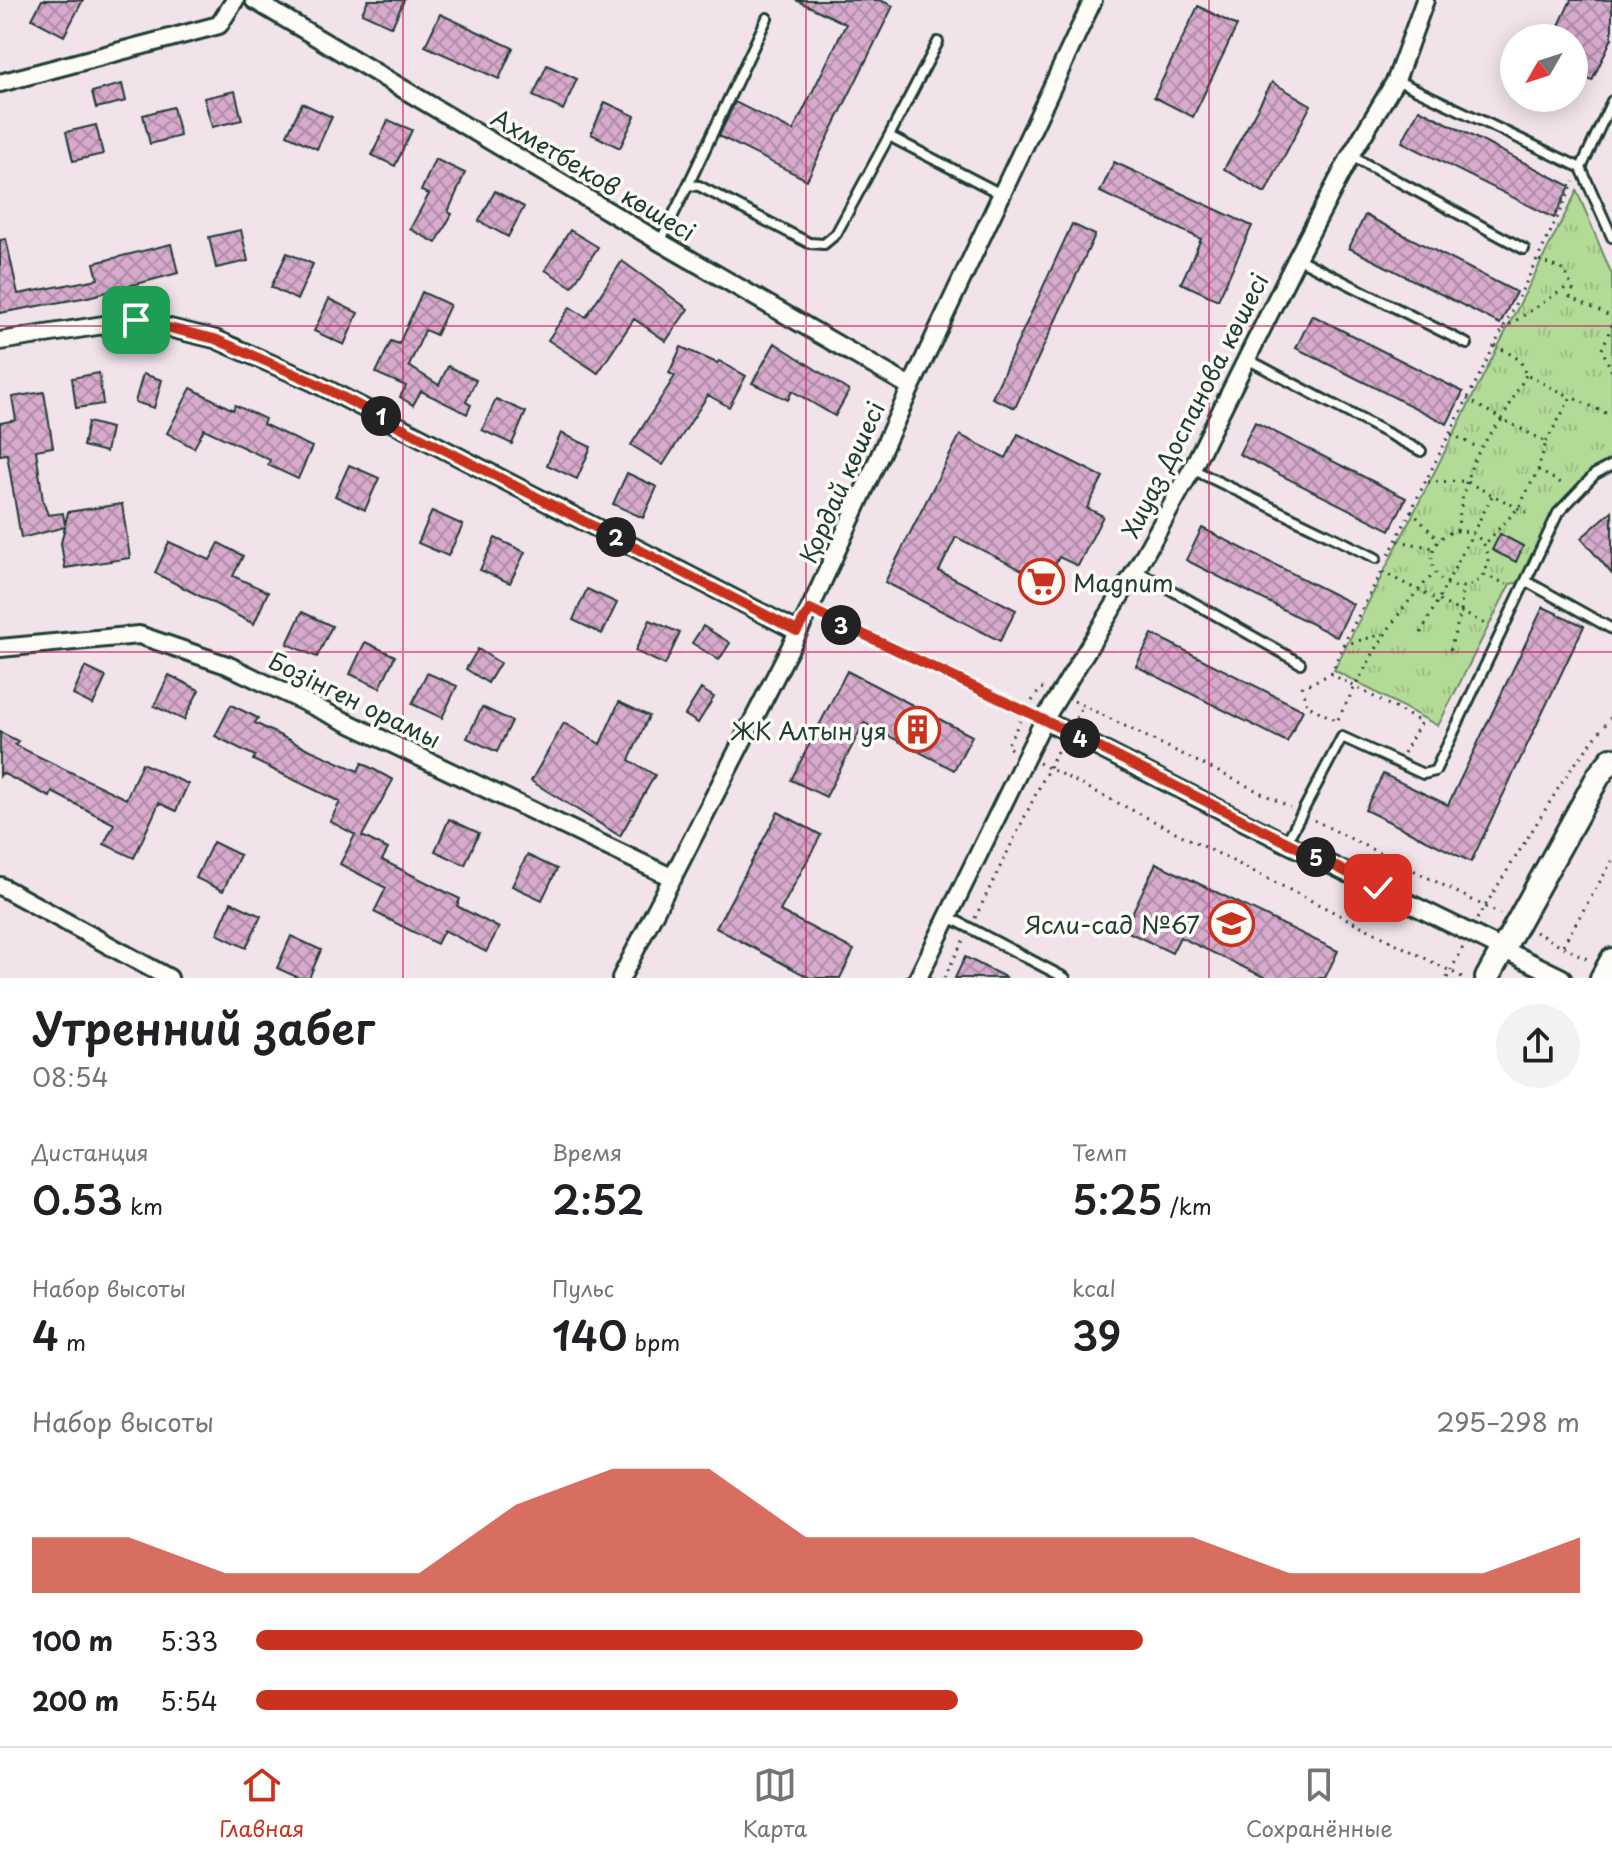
<!DOCTYPE html>
<html lang="ru">
<meta charset="utf-8">
<style>
body{margin:0;font-family:"Playpen Sans",sans-serif;background:#f2f2f2;color:#202124;height:100vh;display:flex;flex-direction:column;font-size:30px;white-space:nowrap}
*{box-sizing:border-box;margin:0}
p{font-size:26px;color:#757577}
.icon{flex:none;width:44px;height:44px;fill:none;stroke:currentColor;stroke-width:2;stroke-linecap:round;stroke-linejoin:round}
.map{position:relative;height:978px;overflow:hidden}
.details{display:flex;flex-direction:column;background:#fff;flex:1}
.details>*{flex:none}
.needle{width:52px;rotate:231deg}
.fabs{position:absolute;left:1500px;top:24px;display:grid;gap:16px}
.fabs a{display:grid;place-items:center;width:88px;height:88px;border-radius:50%;background:#fff;box-shadow:0 4px 20px #0003;font-size:40px}
.pin{position:absolute;display:grid;place-items:center;width:68px;height:68px;color:#fff;margin:-34px;border-radius:16px;box-shadow:0 4px 12px #0006}
.km{position:absolute;width:40px;height:40px;margin:-20px;border-radius:50%;background:#222;color:#fff;font-size:22px;line-height:40px;text-align:center}
.round{display:grid;place-items:center;flex:none;width:84px;height:84px;border-radius:42px;background:#f2f2f2}
.overview{display:flex;align-items:center;justify-content:space-between;height:136px;padding:0 32px}
h1{font-size:44px;font-weight:600;line-height:60px}
.metrics{display:grid;grid-template-columns:repeat(3,1fr);gap:12px;height:136px;padding:8px 32px}
.metrics div{display:grid;align-content:center}
.metrics b{font-size:40px;font-weight:600}
.metrics small{font-size:22px;font-weight:400}
.metrics p{font-size:22px}
.chart{height:224px;padding:16px 32px}
.chart p{display:flex;justify-content:space-between}
.chart svg{width:100%;height:144px;margin-top:8px;fill:#c8321e;opacity:.7}
ul{padding:0 32px;list-style:none;font-size:26px}
li{display:grid;grid-template-columns:128px 96px 1fr;align-items:center;height:60px}
li i{height:20px;border-radius:10px;background:#c8321e}
.tabs{display:flex;justify-content:space-around;align-items:center;height:112px;border-top:2px solid #e0e0e0;background:#fff;font-size:22px;color:#757577}
.tabs a{display:grid;justify-items:center;gap:4px}
.tabs .active{color:#c8321e}
.map>svg:first-child{display:block}
</style>
<div class="map">
<svg width="1612" height="978" viewBox="0 0 1612 978">
<defs>
<pattern id="park-tufts" width="24" height="20" patternUnits="userSpaceOnUse" patternTransform="scale(2)"><rect width="24" height="20" fill="#b3da96"/><path d="M3 7l-1-3M5 7V3M7 7l1-3M15 17l-1-3M17 17v-4M19 17l1-3" fill="none" stroke="#9abc82"/></pattern>
<pattern id="building-cross-hatch" width="8" height="8" patternUnits="userSpaceOnUse" patternTransform="scale(2)"><rect width="8" height="8" fill="#d8aacd"/><path d="M0 0l8 8M0 8l8-8" fill="none" stroke="#af8ca7"/></pattern>
</defs>
<rect width="100%" height="100%" fill="#f2e3ea"/>
<filter id="ink" filterUnits="userSpaceOnUse"><feTurbulence type="fractalNoise" baseFrequency=".0125" numOctaves="2"/><feDisplacementMap in="SourceGraphic" scale="16" xChannelSelector="R" yChannelSelector="G"/><feConvolveMatrix kernelMatrix="1 2 1 2 8 2 1 2 1" color-interpolation-filters="sRGB"/></filter>
<g filter="url(#ink)">
<!-- park -->
<path fill="url(#park-tufts)" stroke="#698c65" stroke-width="2" d="M1577 191 1612 275V465L1575 487 1526 581 1510 584 1438 726 1334 670Z"/>
<!-- building -->
<path fill="url(#building-cross-hatch)" stroke="#1f3d34" stroke-width="2" d="M42 0H83L64 36 32 19Z
M368 0H404L392 27 362 13Z
M796 0H880L893 6 807 180 719 136 735 102 793 131 846 24Z
M1571 0H1612V38L1592 81 1574 72V38H1553Z
M1198 6 1237 26 1193 117 1154 97Z
M440 14 513 48 499 79 425 46Z
M547 65 577 79 563 110 533 96Z
M1272 82 1311 105 1265 193 1224 169Z
M122 84 126 101 96 108 92 92Z
M235 91 242 120 212 127 204 98Z
M605 102 635 116 620 148 591 134Z
M302 103 332 117 317 149 287 135Z
M173 107 180 136 150 144 143 115Z
M1419 109 1570 186 1554 218 1402 142Z
M388 120 412 130 395 166 372 155Z
M96 125 103 154 73 161 66 132Z
M435 159 465 173 448 212 452 214 436 243 410 229 429 194 421 191Z
M1114 162 1252 226 1218 300 1181 283 1201 239 1100 192Z
M495 191 524 207 508 237 479 221Z
M1365 215 1516 292 1500 324 1349 248Z
M1072 224 1095 235 1015 408 992 398Z
M241 230 248 261 216 268 209 237Z
M570 230 598 247 572 287 545 270Z
M6 239 18 294 98 279 94 263 171 244 178 273 88 297 0 313V240Z
M287 253 313 264 297 300 271 287Z
M622 261 688 309 666 341 634 319 598 373 548 340 570 307 586 317Z
M422 292 450 305 436 335 425 330 409 366 439 385 448 366 476 380 466 402 471 405 467 414 421 391 413 405 400 397 406 386 376 373 391 341 399 344Z
M329 299 358 313 344 345 314 331Z
M1312 315 1463 392 1447 424 1296 348Z
M775 343 849 391 835 416 792 391 788 400 752 383Z
M681 347 717 363 719 361 746 376 729 407 708 395 663 465 631 445 675 376 669 373Z
M99 373 103 404 76 408 72 378Z
M143 374 162 380 154 408 135 402Z
M191 388 233 410 235 405 265 419 263 424 312 447 298 479 268 465 270 460 204 429 194 448 167 433Z
M44 392 53 447 36 450 43 501 48 515 63 513 65 525 68 512 122 504 130 558 65 568 61 543 65 527 21 538 7 454 0 455V423L16 420 12 397Z
M496 399 526 412 512 444 482 430Z
M88 422 111 428 106 452 83 446Z
M1255 422 1406 498 1390 530 1239 454Z
M561 433 591 447 577 479 547 465Z
M1018 434 1103 477 1087 508 1103 516 1078 566 1059 557 1046 582 956 537 939 571 1016 610 1000 641 885 582 960 435 1006 458Z
M349 465 379 478 365 510 335 496Z
M627 473 657 487 643 518 613 504Z
M432 511 463 525 448 556 418 543Z
M1612 511V574L1581 538Z
M1202 528 1353 604 1337 637 1186 560Z
M1500 534 1523 546 1516 562 1492 550Z
M495 538 525 552 510 583 480 570Z
M169 542 210 560 219 543 243 556 233 576 268 592 254 624 155 573Z
M587 589 617 603 602 634 573 620Z
M1543 607 1584 626 1471 862 1365 810 1383 774 1448 805Z
M302 612 332 626 317 657 287 644Z
M650 620 680 633 665 665 635 651Z
M703 626 730 643 719 660 692 643Z
M1152 634 1303 710 1287 742 1136 666Z
M365 642 395 656 380 688 350 674Z
M478 649 500 663 488 683 466 669Z
M85 667 106 677 93 705 73 695Z
M847 671 972 736 954 770 864 723 826 797 791 780Z
M427 673 457 686 442 718 412 704Z
M169 675 199 690 184 720 154 706Z
M701 689 714 697 698 723 685 715Z
M619 702 649 716 629 760 655 775 620 836 531 781 564 723 600 744Z
M231 705 258 718 255 723 297 744 358 771 362 763 393 780 362 836 388 849 382 860 460 899 457 906 499 928 486 952 444 930 437 944 374 912 386 888 340 864 355 835 330 821 340 802 253 760 255 756 215 736Z
M482 707 512 721 497 752 467 738Z
M0 732 18 741 15 745 126 799 142 763 188 784 176 811 159 803 134 858 104 844 114 824 52 792 50 797 2 773 0 776Z
M778 812 821 835 780 911 854 950 840 978H810L716 928Z
M449 819 479 833 465 865 435 851Z
M213 842 240 855 223 891 196 878Z
M527 855 557 869 542 900 512 886Z
M1156 863 1338 951 1325 978H1266L1180 937 1172 953 1124 930Z
M231 902 261 916 246 948 217 934Z
M291 936 321 950 309 978H299L277 968Z
M965 957 1007 978H955Z"/>
<g fill="none" stroke-linecap="round" stroke-linejoin="round">
<defs>
<path id="lane" d="M938 42 889 136 1001 194
M1396 80 1581 168 1612 237
M1351 156 1524 249
M1581 168 1612 101
M688 185 767 18
M660 242 688 185 699 186 809 243 824 244 836 234 889 136
M1297 258 1467 344
M1247 359 1421 451
M1192 469 1376 558
M1136 570 1300 663
M1526 581 1612 629
M811 609 1044 720
M1286 843 1342 737 1423 774 1435 771 1558 513 1595 474 1612 465
M947 916 1065 978"/>
<path id="street" d="M254 0 660 242 911 387
M0 83 219 25 235 0
M0 341 136 320 215 339 313 382 797 631
M0 648 139 635 227 665 673 878
M1044 720 1286 843 1562 978
M0 886 169 978
M621 978 810 609 911 387 1093 0
M918 978 1044 720 1136 570 1192 469 1297 258 1351 155 1396 80 1425 0"/>
<path id="secondary" d="M1487 978 1599 775 1612 759
M1602 978 1612 960"/>
</defs>
<!-- lane casing -->
<use href="#lane" stroke="#1f3d34" stroke-width="14"/>
<!-- street casing -->
<use href="#street" stroke="#1f3d34" stroke-width="22"/>
<!-- secondary casing -->
<use href="#secondary" stroke="#1f3d34" stroke-width="28"/>
<!-- path -->
<path stroke="#1f3d34" stroke-width="3" stroke-dasharray="2 6" stroke-linecap="butt" d="M1539 260 1565 271 1573 290 1570 297 1612 317
M1612 325 1602 349 1612 372
M1503 329 1570 285
M1495 345 1520 360 1526 375 1571 397
M1467 399 1502 419 1526 375
M1451 434 1479 448
M1546 442 1571 397 1612 416
M1538 470 1561 483
M1428 482 1465 481 1528 513
M1411 511 1439 540
M1432 559a28 28 0 1 1 56 0a28 28 0 1 1-56 0Z
M1457 531C1465 479 1468 461 1502 419L1546 442 1538 470 1519 507 1484 545
M1398 541 1434 548
M1389 555C1450 430 1516 308 1574 182
M1382 572 1485 624
M1484 575 1507 584
M1421 633 1492 496
M1343 645 1383 569
M1450 650 1461 612 1462 587
M1331 674 1343 645 1383 634
M1032 701 1041 688 1045 689
M1074 701 1290 807
M1076 718 1083 705
M1011 749 1007 746 1020 721
M1404 753 1421 722 1331 674 1302 687 1307 705 1337 721C1366 666 1390 616 1435 573
M1039 763 1464 978
M1314 820 1500 914
M975 918 1060 745
M1477 919 1568 773 1612 716
M1535 932 1589 960
M1563 945 1612 861
M944 978 964 939
M1447 978 1463 947"/>
<!-- lane -->
<use href="#lane" stroke="#fdfcf7" stroke-width="8"/>
<!-- street -->
<use href="#street" stroke="#fdfcf7" stroke-width="16"/>
<!-- secondary -->
<use href="#secondary" stroke="#fdfcf7" stroke-width="22"/>
</g>
</g>
<g fill="none" stroke-linecap="round" stroke-linejoin="round" filter="url(#ink)">
<defs>
<path id="route" d="M136 320 215 339 313 382 797 631 810 609 1044 720 1378 888"/>
</defs>
<!-- route casing -->
<use href="#route" stroke="#fff" stroke-width="16"/>
<!-- route -->
<use href="#route" stroke="#c8321e" stroke-width="10"/>
</g>
<!-- grid -->
<path fill="none" stroke="#c2185b" stroke-width="2" stroke-opacity="0.55" d="M403 0V978M806 0V978M1209 0V978M0 326H1612M0 652H1612"/>
<!-- icons -->
<defs>
<symbol id="supermarket-ring" viewBox="-11 -11 22 22"><circle r="9.5" fill="#fdfcf7" stroke="#c8321e" stroke-width="1.5"/><path d="M-6-5.5h2.5l.6 2H6L4.5 2H-2.5L-4.4-4H-6ZM-1.5 3.2a1.3 1.3 0 1 0 .1 0ZM3 3.2a1.3 1.3 0 1 0 .1 0Z" fill="#c8321e"/></symbol>
<symbol id="building-ring" viewBox="-11 -11 22 22"><circle r="9.5" fill="#fdfcf7" stroke="#c8321e" stroke-width="1.5"/><path d="M-4-6H4V6H1V3H-1V6H-4ZM-2.5-4.3h1.7v1.8h-1.7ZM.8-4.3h1.7v1.8H.8ZM-2.5-1h1.7V.8h-1.7ZM.8-1h1.7V.8H.8Z" fill="#c8321e"/></symbol>
<symbol id="school-ring" viewBox="-11 -11 22 22"><circle r="9.5" fill="#fdfcf7" stroke="#c8321e" stroke-width="1.5"/><path d="M0-5L7-2L0 1L-7-2ZM-4 1L0 2.5L4 1V4Q0 6-4 4Z" fill="#c8321e"/></symbol>
</defs>
<g fill-rule="evenodd">
<use href="#supermarket-ring" x="1016" y="556" width="51" height="51"/>
<use href="#building-ring" x="892" y="704" width="51" height="51"/>
<use href="#school-ring" x="1206" y="898" width="51" height="51"/>
</g>
<g text-anchor="middle" dominant-baseline="central" stroke-width="7" stroke-linejoin="round" paint-order="stroke">
<!-- street labels -->
<g font-size="24" fill="#1f3d34" stroke="#fdfcf7">
<text transform="translate(594 174) rotate(31)">Ахметбеков көшесі</text>
<text transform="translate(1194 405) rotate(-63)">Хиуаз Доспанова көшесі</text>
<text transform="translate(841 482) rotate(-66)">Қордай көшесі</text>
<text transform="translate(355 699) rotate(26)">Бозінген орамы</text>
</g>
<!-- poi labels -->
<g font-size="24" fill="#1f3d34" stroke="#fdfcf7" text-anchor="end">
<text x="1073" y="582" text-anchor="start">Magnum</text>
<text x="887" y="730">ЖК Алтын уя</text>
<text x="1200" y="924">Ясли-сад №67</text>
</g>
</g>
</svg>
<div class="fabs">
<a><svg class="needle" viewBox="-14 -14 28 28"><path d="M0-13l5 13h-10z" fill="#e53935"/><path d="M0 13l5-13h-10z" fill="#757577"/></svg></a>
</div>
<div class="pin" style="left:136px;top:320px;background:#1e9e55"><svg class="icon" aria-label="arrive" viewBox="0 0 24 24"><path d="M6 21V4h12l-3 4 3 4H6"/></svg></div>
<div class="pin" style="left:1378px;top:888px;background:#d93025"><svg class="icon" aria-label="check" viewBox="0 0 24 24"><path d="M5 12l5 5 9-10"/></svg></div>
<b class="km" style="left:381px;top:416px">1</b>
<b class="km" style="left:616px;top:537px">2</b>
<b class="km" style="left:841px;top:625px">3</b>
<b class="km" style="left:1080px;top:738px">4</b>
<b class="km" style="left:1316px;top:857px">5</b>
</div>
<section class="details">
<div class="overview"><div><h1>Утренний забег</h1><p>08:54</p></div><a class="round"><svg class="icon" aria-label="share" viewBox="0 0 24 24"><path d="M12 15V3M7 8l5-5 5 5M5 13v7h14v-7"/></svg></a></div>
<div class="metrics">
<div><p>Дистанция</p><b>0.53<small> km</small></b></div>
<div><p>Время</p><b>2:52</b></div>
<div><p>Темп</p><b>5:25<small> /km</small></b></div>
</div>
<div class="metrics">
<div><p>Набор высоты</p><b>4<small> m</small></b></div>
<div><p>Пульс</p><b>140<small> bpm</small></b></div>
<div><p>kcal</p><b>39</b></div>
</div>
<div class="chart"><p><span>Набор высоты</span>295–298 m</p>
<svg viewBox="0 0 160 44" preserveAspectRatio="none"><path d="M0 44V27L10 27L20 38L30 38L40 38L50 17L60 6L70 6L80 27L90 27L100 27L110 27L120 27L130 38L140 38L150 38L160 27V44z"/></svg>
</div>
<ul>
<li><b>100 m</b>5:33<i style="width:67%"></i></li>
<li><b>200 m</b>5:54<i style="width:53%"></i></li>
</ul>
</section>
<nav class="tabs">
<a class="active"><svg class="icon" aria-label="home" viewBox="0 0 24 24"><path d="M3 11l9-7 9 7M6 9v11h12V9"/></svg>Главная</a>
<a><svg class="icon" aria-label="map" viewBox="0 0 24 24"><path d="M3 6l6-2 6 2 6-2v14l-6 2-6-2-6 2zM9 4v14M15 6v14"/></svg>Карта</a>
<a><svg class="icon" aria-label="saved" viewBox="0 0 24 24"><path d="M7 4h10v16l-5-4-5 4z"/></svg>Сохранённые</a>
</nav>
